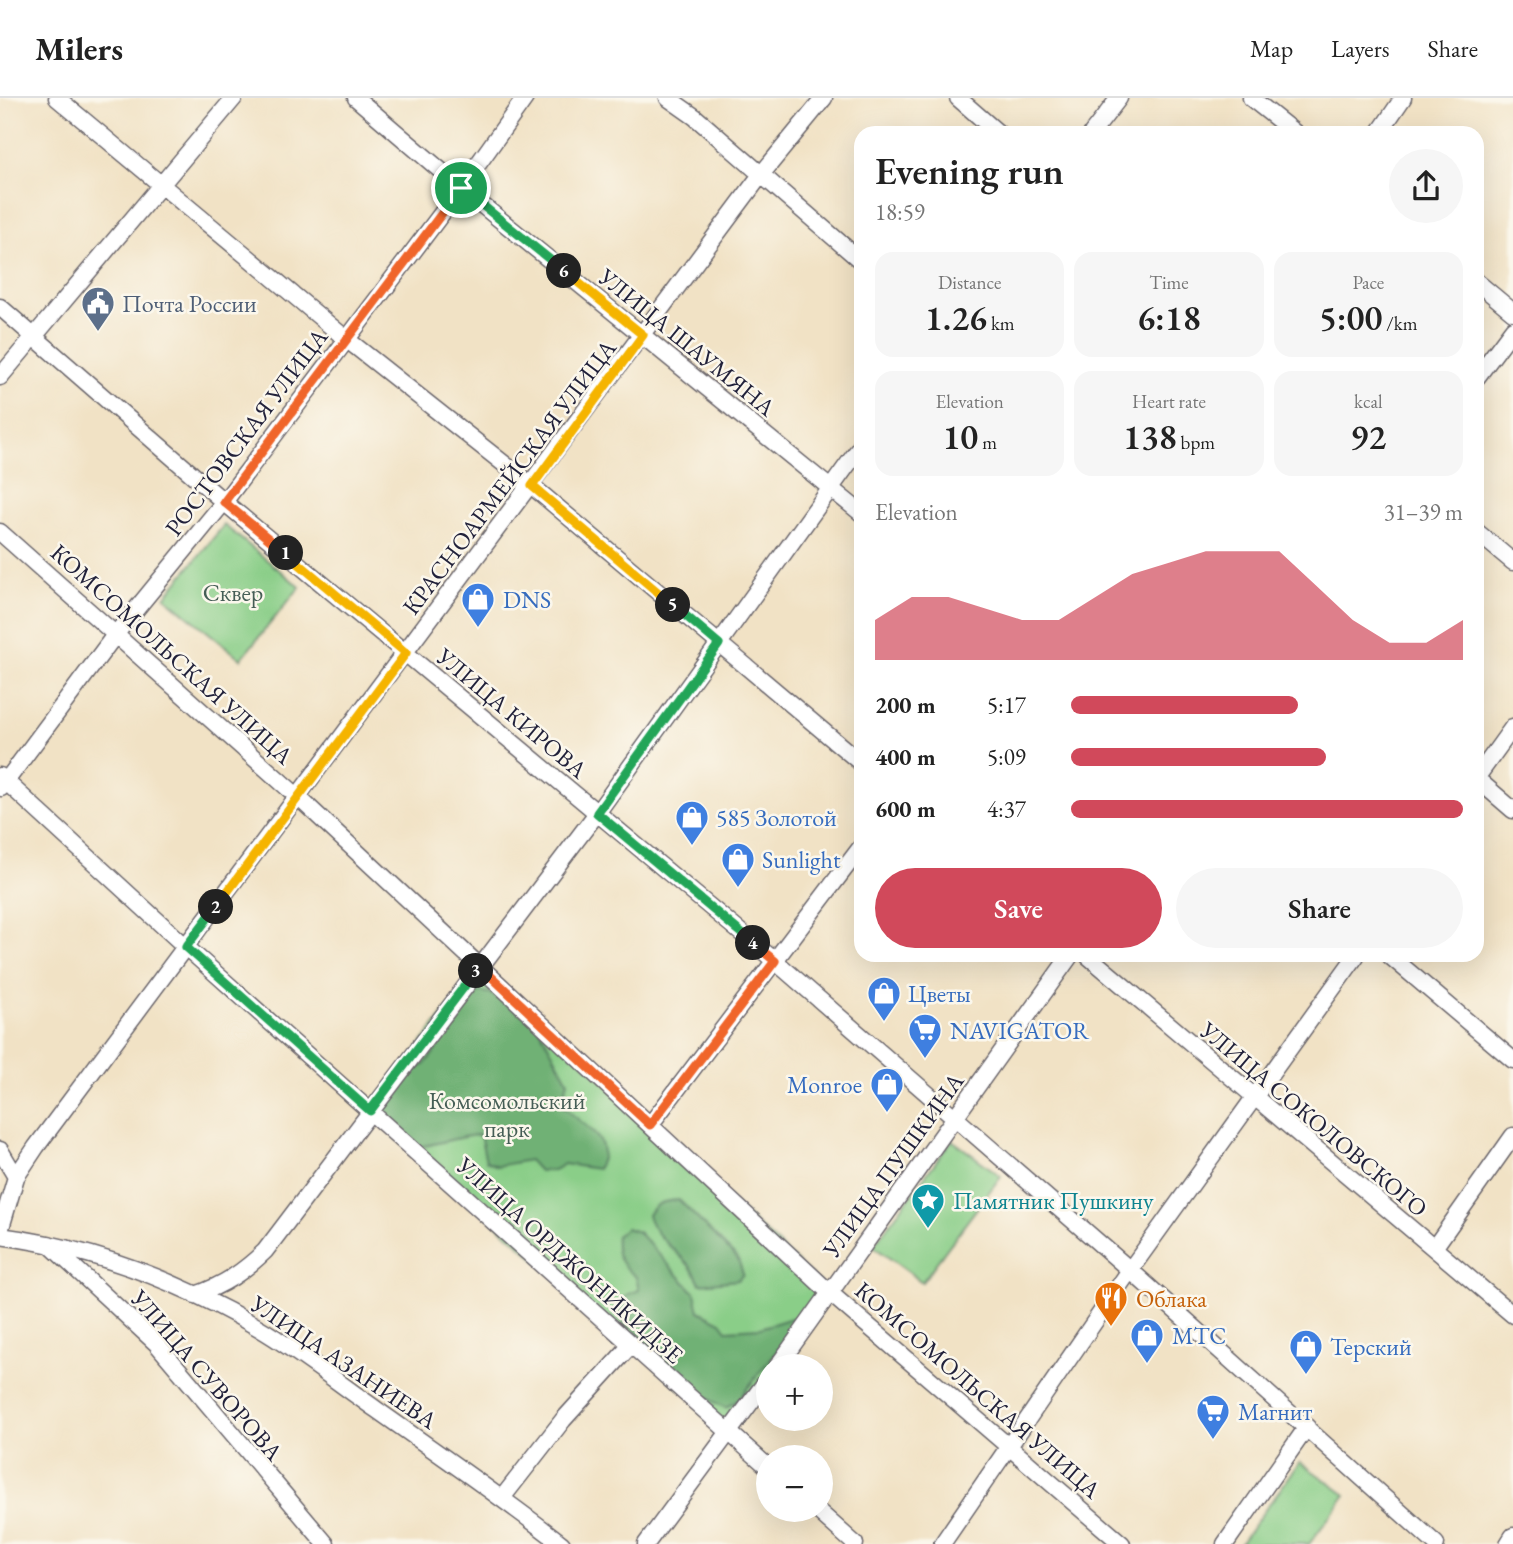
<!DOCTYPE html>
<meta charset="utf-8">
<style>
body{margin:0;font-family:"EB Garamond",serif;background:#f6f6f6;color:#222;height:100vh;display:flex;flex-direction:column;font-size:26px;white-space:nowrap}
*{box-sizing:border-box;margin:0}
p{font-size:23px;color:#767676}
.icon{flex:none;width:38px;height:38px;fill:none;stroke:currentColor;stroke-width:2;stroke-linecap:round;stroke-linejoin:round}
.map{position:relative;flex:1;overflow:hidden}
.details{position:absolute;left:854px;top:28px;width:630px;height:836px;display:flex;flex-direction:column;background:#fff;border-radius:21px;box-shadow:0 7px 28px #0002}
.details>*{flex:none}
.controls{position:absolute;left:756px;top:1256px;display:grid;gap:14px}
.controls a{display:grid;place-items:center;width:77px;height:77px;border-radius:50%;background:#fff;box-shadow:0 7px 28px #0002;font-size:35px}
.pin{position:absolute;display:grid;place-items:center;width:60px;height:60px;color:#fff;margin:-30px;border:4px solid #fff;border-radius:50%;box-shadow:0 2px 7px #0007}
.km{position:absolute;width:35px;height:35px;margin:-18px;border-radius:50%;background:#222;color:#fff;font-size:19px;line-height:35px;text-align:center}
.round{display:grid;place-items:center;flex:none;width:74px;height:74px;border-radius:37px;background:#f6f6f6}
.overview{display:flex;align-items:center;justify-content:space-between;height:119px;padding:0 21px}
h1{font-size:38px;font-weight:600;line-height:52px}
.metrics{display:grid;grid-template-columns:repeat(3,1fr);gap:10px;height:119px;padding:7px 21px}
.metrics div{display:grid;align-content:center;border-radius:18px;background:#f6f6f6;text-align:center}
.metrics b{font-size:35px;font-weight:600}
.metrics small{font-size:19px;font-weight:400}
.metrics p{font-size:19px}
.chart{height:196px;padding:14px 21px}
.chart p{display:flex;justify-content:space-between}
.chart svg{width:100%;height:126px;margin-top:7px;fill:#d1495b;opacity:.7}
.action{display:flex;gap:14px;margin-top:auto;padding:14px 21px}
.action a{flex:1;height:80px;border-radius:42px;background:#d1495b;color:#fff;font-size:28px;font-weight:600;line-height:80px;text-align:center}
.action a+a{background:#f6f6f6;color:#222}
ul{padding:0 21px;list-style:none;font-size:23px}
li{display:grid;grid-template-columns:112px 84px 1fr;align-items:center;height:52px}
li i{height:18px;border-radius:9px;background:#d1495b}
header{display:flex;align-items:center;gap:42px;box-sizing:border-box;height:98px;padding:0 35px;background:#fff;border-bottom:2px solid #e0e0e0}
header strong{font-size:33px}
nav{display:flex;gap:38px;margin-inline-start:auto;font-size:24px}
.map>svg:first-child{display:block}
</style>
<header>
<strong>Milers</strong>
<nav><a>Map</a><a>Layers</a><a>Share</a></nav>
</header>
<div class="map">
<svg width="1513" height="1446" viewBox="0 0 1513 1446">
<rect width="100%" height="100%" fill="#fbf7ec"/>
<filter id="ink" filterUnits="userSpaceOnUse"><feTurbulence type="fractalNoise" baseFrequency=".0143" numOctaves="2"/><feDisplacementMap in="SourceGraphic" scale="14" xChannelSelector="R" yChannelSelector="G"/><feConvolveMatrix kernelMatrix="1 2 1 2 8 2 1 2 1" color-interpolation-filters="sRGB"/></filter>
<filter id="wash" filterUnits="userSpaceOnUse"><feTurbulence type="fractalNoise" baseFrequency=".00686" numOctaves="4" result="noise"/><feDisplacementMap in="SourceGraphic" scale="28" xChannelSelector="R" yChannelSelector="G"/><feGaussianBlur stdDeviation="1.57" result="paint"/><feColorMatrix in="noise" values="0 0 0 0 0 0 0 0 0 0 0 0 0 0 0 0 0 1.4 0 .05"/><feComposite in="paint" operator="in"/></filter>
<g filter="url(#wash)">
<rect width="100%" height="100%" fill="#f1e2c5"/>
<!-- green -->
<path fill="#8ace88" stroke="#567862" stroke-width="2" d="M224 427 300 489 241 561 165 499Z
M480 868 830 1195 777 1269H768V1281L730 1335 370 1013Z
M952 1042 1001 1078 922 1184 873 1148Z
M1300 1364 1346 1397 1309 1446H1240Z"/>
<!-- forest -->
<path fill="#6fb174" stroke="#486a58" stroke-width="2" d="M470 892 489 895 537 926 568 983 561 1005C578 1027 618 1039 597 1071L564 1066 554 1072 539 1073 529 1062 497 1068 486 1063 480 1037C457 1038 438 1047 416 1049L380 1017 406 976 424 967 437 951 460 903Z
M679 1102 738 1161 743 1176 738 1182 700 1186C690 1157 658 1148 648 1117 655 1104 665 1103 679 1102Z
M626 1130 638 1134 695 1195 699 1213 721 1224 727 1232 760 1230 792 1220 796 1229 738 1302 726 1310C694 1296 623 1242 617 1208L626 1197 639 1192 636 1179C621 1167 614 1159 616 1138Z"/>
</g>
<g filter="url(#ink)">
<g fill="none" stroke-linecap="round" stroke-linejoin="round">
<defs>
<path id="minor" d="M57 0 345 240 532 388 861 665
M356 0 461 90 861 415
M668 0 695 19 861 163
M958 0 998 35
M1251 0 1295 35
M1092 35 1119 0
M1379 35 1403 0
M1477 184 1513 214
M0 209 224 404 775 863 1130 1172 1436 1446
M0 279 234 0
M1477 279 1513 231
M0 434 298 699 830 1195 1122 1446
M1477 434 1513 464
M0 678 186 849 768 1369
M1477 679 1513 629
M1477 681 1513 712
M1 690 115 537 224 404 461 90 525 0
M1088 858 1513 1217
M1390 858 1513 962
M650 1027 861 749
M0 1052 16 1079
M0 1133 16 1079 36 1049 760 78 824 0
M0 1138C92 1150 179 1183 259 1230 300 1254 338 1285 377 1312 439 1356 502 1399 562 1446
M49 1146 157 1246 326 1446
M1434 1150 1513 1038
M195 1197C224 1187 243 1174 265 1153L597 715 861 348
M777 1269 1070 858
M502 1400 563 1322 631 1247
M817 1412 855 1446
M646 1446 768 1281
M942 1446 1130 1172 1356 858
M1225 1446 1307 1329
M1508 1446 1513 1438"/>
</defs>
<!-- minor casing -->
<use href="#minor" stroke="#6a656b" stroke-width="19"/>
<!-- minor -->
<use href="#minor" stroke="#fff" stroke-width="16"/>
</g>
</g>
<g fill="none" stroke-linecap="round" stroke-linejoin="round" filter="url(#ink)">
<defs>
<path id="split-1" d="M286 455 224 404 461 90"/>
<path id="split-2" d="M216 809 406 555 286 455"/>
<path id="split-3" d="M216 809 186 849 370 1013 476 873"/>
<path id="split-4" d="M476 873 480 868 650 1027 775 863 753 845"/>
<path id="split-5" d="M673 507 719 546 597 715 753 845"/>
<path id="split-6" d="M564 173 643 237 532 388 673 507"/>
<path id="split-7" d="M461 90 564 173"/>
</defs>
<!-- split-1 casing -->
<use href="#split-1" stroke="#fff" stroke-width="14"/>
<!-- split-2 casing -->
<use href="#split-2" stroke="#fff" stroke-width="14"/>
<!-- split-3 casing -->
<use href="#split-3" stroke="#fff" stroke-width="14"/>
<!-- split-4 casing -->
<use href="#split-4" stroke="#fff" stroke-width="14"/>
<!-- split-5 casing -->
<use href="#split-5" stroke="#fff" stroke-width="14"/>
<!-- split-6 casing -->
<use href="#split-6" stroke="#fff" stroke-width="14"/>
<!-- split-7 casing -->
<use href="#split-7" stroke="#fff" stroke-width="14"/>
<!-- split-1 -->
<use href="#split-1" stroke="#f0652b" stroke-width="9"/>
<!-- split-2 -->
<use href="#split-2" stroke="#f5b400" stroke-width="9"/>
<!-- split-3 -->
<use href="#split-3" stroke="#22a559" stroke-width="9"/>
<!-- split-4 -->
<use href="#split-4" stroke="#f0652b" stroke-width="9"/>
<!-- split-5 -->
<use href="#split-5" stroke="#22a559" stroke-width="9"/>
<!-- split-6 -->
<use href="#split-6" stroke="#f5b400" stroke-width="9"/>
<!-- split-7 -->
<use href="#split-7" stroke="#22a559" stroke-width="9"/>
</g>
<!-- icons -->
<defs>
<symbol id="civic-pin" viewBox="-11 -11 22 30"><path d="M0 17L-7.5 6A9.5 9.5 0 1 1 7.5 6Z" fill="#5c6f8a" stroke="#fbf7ec"/><path d="M-.6-6.5H3V-4.5H.6V-3L4-1V1h2V6H-6V1h2V-1L-.6-3ZM-1.2 2.5V6h2.4V2.5Z" fill="#fff"/></symbol>
<symbol id="shop-pin" viewBox="-11 -11 22 30"><path d="M0 17L-7.5 6A9.5 9.5 0 1 1 7.5 6Z" fill="#3f7fe0" stroke="#fbf7ec"/><path d="M-5-2.5h2.3a2.7 3.5 0 0 1 5.4 0H5L5.5 6h-11ZM-1.5-2.5h3a1.5 2.3 0 0 0-3 0Z" fill="#fff"/></symbol>
<symbol id="supermarket-pin" viewBox="-11 -11 22 30"><path d="M0 17L-7.5 6A9.5 9.5 0 1 1 7.5 6Z" fill="#3f7fe0" stroke="#fbf7ec"/><path d="M-6-5.5h2.5l.6 2H6L4.5 2H-2.5L-4.4-4H-6ZM-1.5 3.2a1.3 1.3 0 1 0 .1 0ZM3 3.2a1.3 1.3 0 1 0 .1 0Z" fill="#fff"/></symbol>
<symbol id="sight-pin" viewBox="-11 -11 22 30"><path d="M0 17L-7.5 6A9.5 9.5 0 1 1 7.5 6Z" fill="#0f9aa8" stroke="#fbf7ec"/><path d="M0-6L1.8-2.2L6-1.7L2.9 1.2L3.7 5.4L0 3.3L-3.7 5.4L-2.9 1.2L-6-1.7L-1.8-2.2Z" fill="#fff"/></symbol>
<symbol id="restaurant-pin" viewBox="-11 -11 22 30"><path d="M0 17L-7.5 6A9.5 9.5 0 1 1 7.5 6Z" fill="#e8710a" stroke="#fbf7ec"/><path d="M-5-6h1v4h1v-4h1v4h1v-4h1v5L-1.5 .5V6h-2V.5L-5-1ZM5-6V6H3V1.5H1.5Q1.5-4 5-6Z" fill="#fff"/></symbol>
</defs>
<g fill-rule="evenodd">
<use href="#civic-pin" x="79" y="186" width="38" height="52"/>
<use href="#shop-pin" x="459" y="482" width="38" height="52"/>
<use href="#shop-pin" x="673" y="700" width="38" height="52"/>
<use href="#shop-pin" x="719" y="742" width="38" height="52"/>
<use href="#shop-pin" x="865" y="876" width="38" height="52"/>
<use href="#supermarket-pin" x="906" y="913" width="38" height="52"/>
<use href="#shop-pin" x="868" y="967" width="38" height="52"/>
<use href="#sight-pin" x="909" y="1083" width="38" height="52"/>
<use href="#restaurant-pin" x="1092" y="1181" width="38" height="52"/>
<use href="#shop-pin" x="1128" y="1218" width="38" height="52"/>
<use href="#shop-pin" x="1287" y="1229" width="38" height="52"/>
<use href="#supermarket-pin" x="1194" y="1294" width="38" height="52"/>
</g>
<g text-anchor="middle" dominant-baseline="central" stroke-width="5" stroke-linejoin="round" paint-order="stroke">
<!-- service labels -->
<g font-size="24" fill="#4e5e75" stroke="#fbf7ec" text-anchor="start">
<text x="122" y="205">Почта России</text>
</g>
<!-- street labels -->
<g font-size="24" fill="#22223b" stroke="#fbf7ec">
<text transform="translate(687 244) rotate(39)">УЛИЦА ШАУМЯНА</text>
<text transform="translate(246 334) rotate(-53)">РОСТОВСКАЯ УЛИЦА</text>
<text transform="translate(509 379) rotate(-53)">КРАСНОАРМЕЙСКАЯ УЛИЦА</text>
<text transform="translate(172 556) rotate(42)">КОМСОМОЛЬСКАЯ УЛИЦА</text>
<text transform="translate(512 615) rotate(40)">УЛИЦА КИРОВА</text>
<text transform="translate(1314 1021) rotate(40)">УЛИЦА СОКОЛОВСКОГО</text>
<text transform="translate(893 1067) rotate(-54)">УЛИЦА ПУШКИНА</text>
<text transform="translate(570 1162) rotate(42)">УЛИЦА ОРДЖОНИКИДЗЕ</text>
<text transform="translate(344 1264) rotate(34)">УЛИЦА АЗАНИЕВА</text>
<text transform="translate(207 1277) rotate(49)">УЛИЦА СУВОРОВА</text>
<text transform="translate(978 1292) rotate(41)">КОМСОМОЛЬСКАЯ УЛИЦА</text>
</g>
<!-- park labels -->
<g font-size="24" fill="#465e56" stroke="#fbf7ec">
<text x="233" y="494">Сквер</text>
<text x="507" y="1002">Комсомольский<tspan x="507" dy="28">парк</tspan></text>
</g>
<!-- shop labels -->
<g font-size="24" fill="#366cbe" stroke="#fbf7ec" text-anchor="start">
<text x="503" y="501">DNS</text>
<text x="716" y="719">585 Золотой</text>
<text x="762" y="761">Sunlight</text>
<text x="908" y="895">Цветы</text>
<text x="950" y="932">NAVIGATOR</text>
<text x="862" y="986" text-anchor="end">Monroe</text>
<text x="1172" y="1237">МТС</text>
<text x="1330" y="1248">Терский</text>
<text x="1238" y="1313">Магнит</text>
</g>
<!-- culture labels -->
<g font-size="24" fill="#0d838f" stroke="#fbf7ec" text-anchor="start">
<text x="953" y="1102">Памятник Пушкину</text>
</g>
<!-- food labels -->
<g font-size="24" fill="#c56008" stroke="#fbf7ec" text-anchor="start">
<text x="1136" y="1200">Облака</text>
</g>
</g>
</svg>
<div class="controls">
<a>+</a>
<a>−</a>
</div>
<div class="pin" style="left:461px;top:90px;background:#1e9e55"><svg class="icon" aria-label="arrive" viewBox="0 0 24 24"><path d="M6 21V4h12l-3 4 3 4H6"/></svg></div>
<b class="km" style="left:286px;top:455px">1</b>
<b class="km" style="left:216px;top:809px">2</b>
<b class="km" style="left:476px;top:873px">3</b>
<b class="km" style="left:753px;top:845px">4</b>
<b class="km" style="left:673px;top:507px">5</b>
<b class="km" style="left:564px;top:173px">6</b>
<section class="details">
<div class="overview"><div><h1>Evening run</h1><p>18:59</p></div><a class="round"><svg class="icon" aria-label="share" viewBox="0 0 24 24"><path d="M12 15V3M7 8l5-5 5 5M5 13v7h14v-7"/></svg></a></div>
<div class="metrics">
<div><p>Distance</p><b>1.26<small> km</small></b></div>
<div><p>Time</p><b>6:18</b></div>
<div><p>Pace</p><b>5:00<small> /km</small></b></div>
</div>
<div class="metrics">
<div><p>Elevation</p><b>10<small> m</small></b></div>
<div><p>Heart rate</p><b>138<small> bpm</small></b></div>
<div><p>kcal</p><b>92</b></div>
</div>
<div class="chart"><p><span>Elevation</span>31–39 m</p>
<svg viewBox="0 0 160 44" preserveAspectRatio="none"><path d="M0 44V30L10 22L20 22L30 26L40 30L50 30L60 22L70 14L80 10L90 6L100 6L110 6L120 18L130 30L140 38L150 38L160 30V44z"/></svg>
</div>
<ul>
<li><b>200 m</b>5:17<i style="width:58%"></i></li>
<li><b>400 m</b>5:09<i style="width:65%"></i></li>
<li><b>600 m</b>4:37<i style="width:100%"></i></li>
</ul>
<div class="action"><a>Save</a><a>Share</a></div>
</section>
</div>
